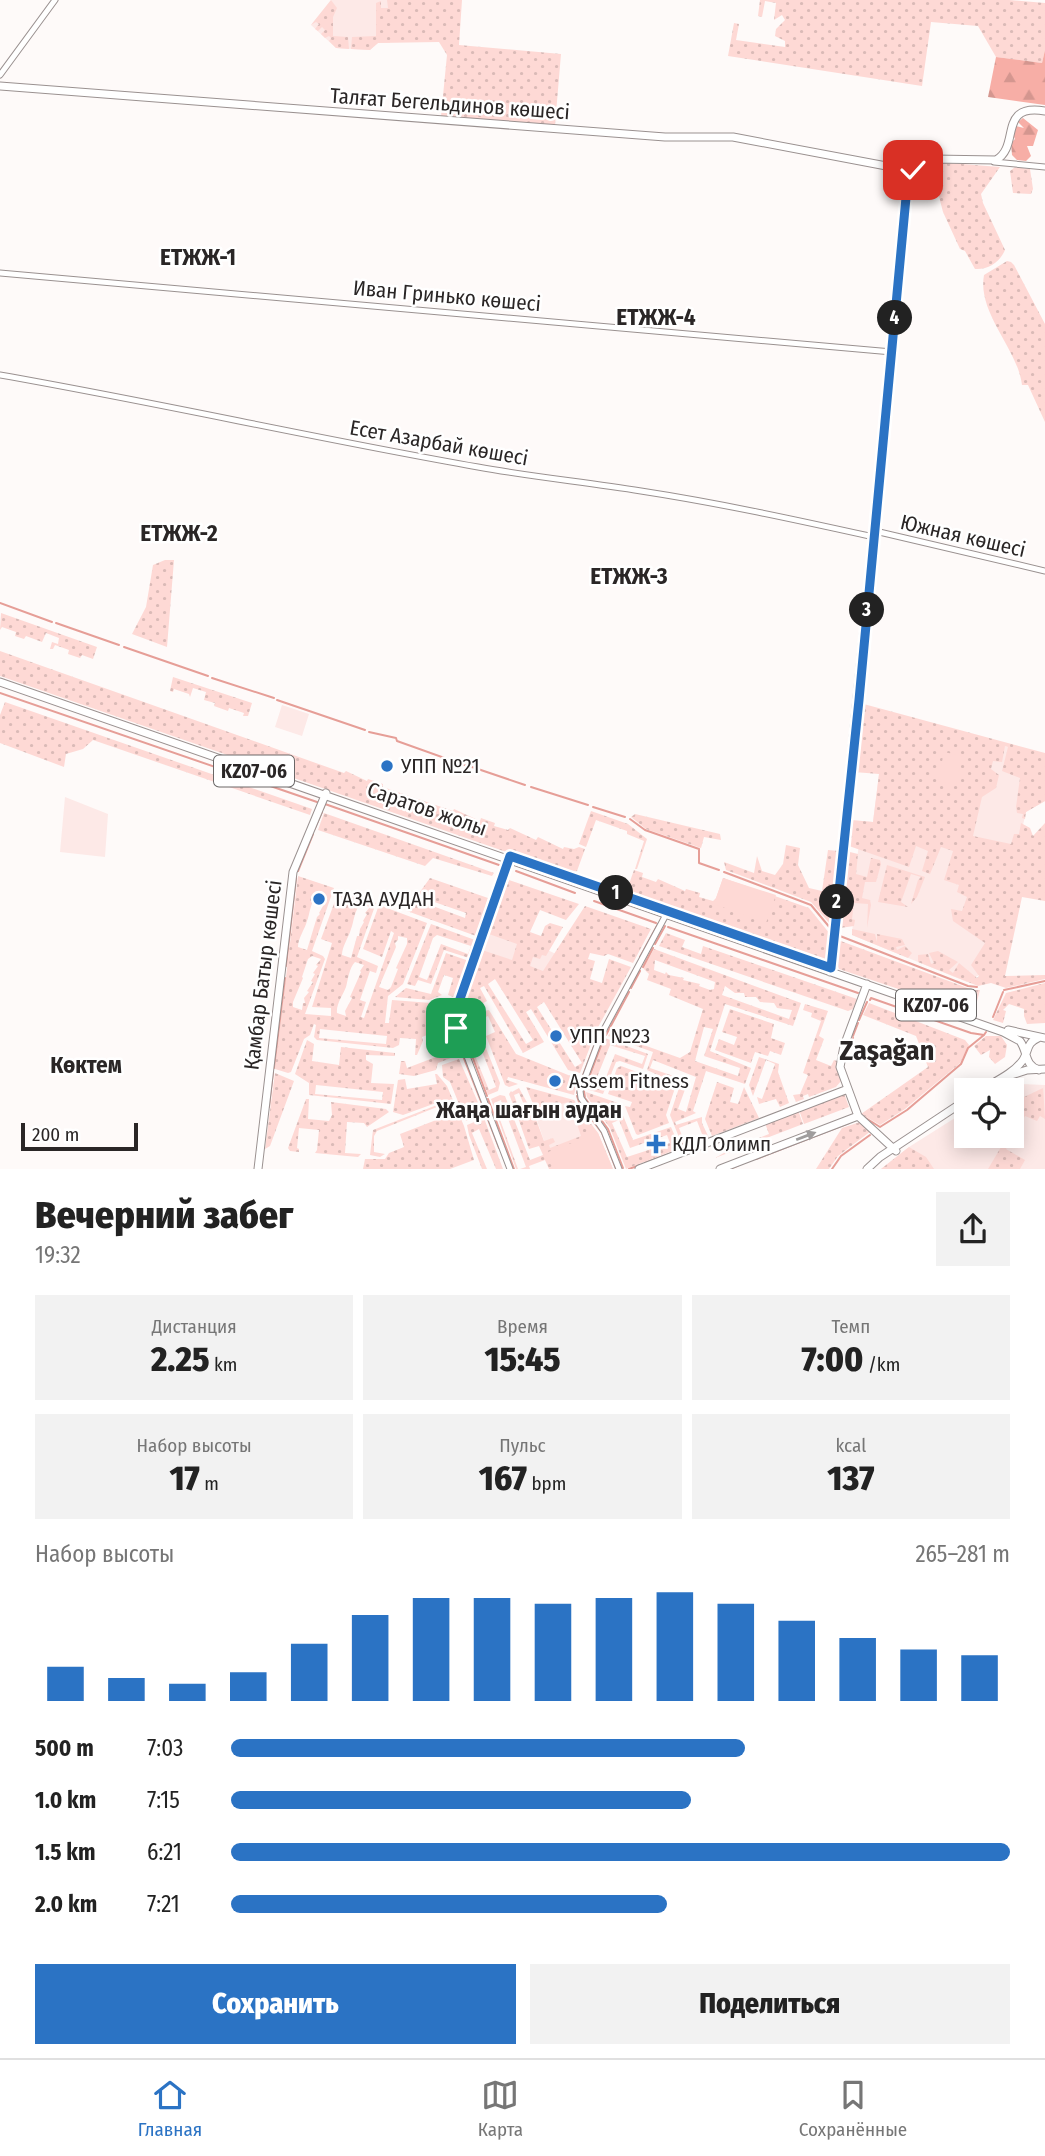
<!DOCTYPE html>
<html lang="ru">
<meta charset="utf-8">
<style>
body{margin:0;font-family:"Fira Sans Condensed",sans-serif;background:#f2f2f2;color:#222;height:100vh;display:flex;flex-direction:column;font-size:26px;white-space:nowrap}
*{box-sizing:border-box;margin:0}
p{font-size:23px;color:#767676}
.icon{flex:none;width:38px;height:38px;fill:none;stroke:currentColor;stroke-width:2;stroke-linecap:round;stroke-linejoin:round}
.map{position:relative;height:1169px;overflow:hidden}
.side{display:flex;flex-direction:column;background:#fff;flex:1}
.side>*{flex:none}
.tools{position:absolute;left:954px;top:1078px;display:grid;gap:14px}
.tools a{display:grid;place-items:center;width:70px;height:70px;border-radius:0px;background:#fff;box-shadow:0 4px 18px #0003;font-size:35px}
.scale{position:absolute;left:21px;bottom:18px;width:117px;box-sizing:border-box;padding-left:7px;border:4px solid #2a2626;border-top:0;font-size:19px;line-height:24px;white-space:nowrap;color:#2a2626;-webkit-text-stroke:5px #fff;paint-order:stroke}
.pin{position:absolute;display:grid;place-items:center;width:60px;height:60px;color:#fff;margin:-30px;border-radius:14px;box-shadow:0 4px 10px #0006}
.km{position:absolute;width:35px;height:35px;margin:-18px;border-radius:50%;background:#222;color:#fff;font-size:19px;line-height:35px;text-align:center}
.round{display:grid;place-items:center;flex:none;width:74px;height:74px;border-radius:0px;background:#f2f2f2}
.head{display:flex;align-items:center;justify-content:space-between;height:119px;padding:0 35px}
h1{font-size:38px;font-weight:800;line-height:52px}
.stats{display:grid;grid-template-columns:repeat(3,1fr);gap:10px;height:119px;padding:7px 35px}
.stats div{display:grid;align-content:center;border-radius:0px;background:#f2f2f2;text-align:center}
.stats b{font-size:35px;font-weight:800}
.stats small{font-size:19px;font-weight:400}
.stats p{font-size:19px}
.chart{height:196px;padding:14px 35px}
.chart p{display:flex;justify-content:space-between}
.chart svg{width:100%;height:126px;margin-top:7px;stroke:#2b73c4;stroke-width:6}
.cta{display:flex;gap:14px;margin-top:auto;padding:14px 35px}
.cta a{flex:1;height:80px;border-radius:0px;background:#2b73c4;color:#fff;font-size:28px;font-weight:800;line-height:80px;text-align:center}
.cta a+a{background:#f2f2f2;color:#222}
ul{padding:0 35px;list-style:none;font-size:23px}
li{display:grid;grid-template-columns:112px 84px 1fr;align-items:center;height:52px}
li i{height:18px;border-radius:9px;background:#2b73c4}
.dock{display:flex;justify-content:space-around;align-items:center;height:98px;border-top:2px solid #e0e0e0;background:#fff;font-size:19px;color:#767676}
.dock a{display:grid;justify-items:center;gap:4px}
.dock .on{color:#2b73c4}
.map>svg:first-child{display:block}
</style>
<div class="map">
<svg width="1045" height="1169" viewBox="0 0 1045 1169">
<defs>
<pattern id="grass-dots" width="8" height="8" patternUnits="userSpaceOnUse" patternTransform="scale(1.75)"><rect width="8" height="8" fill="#fed9d5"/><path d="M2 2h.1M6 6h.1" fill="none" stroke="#dabab7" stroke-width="1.8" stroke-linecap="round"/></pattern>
<pattern id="forest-firs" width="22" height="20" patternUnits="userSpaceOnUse" patternTransform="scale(1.75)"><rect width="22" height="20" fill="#f7aea6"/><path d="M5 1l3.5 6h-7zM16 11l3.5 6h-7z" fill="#d4968f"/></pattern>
</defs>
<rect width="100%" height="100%" fill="#fefaf9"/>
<!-- built -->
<path fill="#fde9e7" d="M331 0H395L390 43H378L370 50 336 48 311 25Z
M282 705 309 714 302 736 275 727Z
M873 716 907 835 1010 858 984 972 967 982 852 935 853 922 849 921 862 821 873 822 879 774Z
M940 728 1045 757V801L1026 812 1017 851 915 830Z
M65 797 108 814 105 857 60 852Z
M491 923 558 955 544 981 479 960Z
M1021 1084 1045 1085V1169H881L909 1147 966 1111V1136H1012V1090H1001Z
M574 1100 598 1133 548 1152 533 1109Z"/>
<!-- grass -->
<path fill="url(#grass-dots)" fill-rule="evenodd" d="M331 0 337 8 333 17V36L348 37 349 49 336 48 329 41 331 38 329 36 325 38 321 34 325 30 322 27 318 31 315 29 319 24 316 22 311 25Z
M387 0H462L459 45 561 54 555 125 441 116 447 55 439 42 378 43 370 50 351 49 352 37 376 36V3L381 1V8H388Z
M760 0H1009L1045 3V50L1042 63 996 57 978 26 931 22 922 86 728 56 734 23 739 24 736 40 785 47V41L775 36 776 29 785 20 782 15 774 20 776 3 765 1 762 17 758 16Z
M936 162 1000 167 981 194 983 203 1005 250C1000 262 988 270 975 269L965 251 960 249 943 212 935 181 932 176 921 170 922 167Z
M1015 167 1030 169 1033 189 1031 194 1013 193 1010 171Z
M1007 261 1011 262 1014 265 1045 324V422L1028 385H1022C1018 349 977 313 984 275Z
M165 560H174L167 647 132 634 146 607 153 565Z
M1 613 97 647 93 659 82 655 80 658 68 654 69 650 55 645 53 649H50L52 642 58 644 59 638 46 633 42 642 26 636 24 639 15 636 16 632 2 627 0 630Z
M0 651 344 773 346 771 367 781 368 779 383 784V787L453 811 454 809 480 821 481 818 495 823 494 826 508 830 510 828 536 840 538 837 563 849 564 847 574 849 579 847 585 849 577 871 567 873 0 676Z
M173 677 252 703 248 716H243L244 713 229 708 228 711 214 706 215 703 204 700 206 692 193 688 190 697 189 694 174 689 173 692 170 691Z
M5 702 312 809 310 815 93 740 83 749 66 754 64 767 0 743V715Z
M860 703 1045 753V801L1026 812 1025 819 1022 818 1023 814 1017 813 1016 807 1020 778 1002 771 1008 747 1005 746 1002 762 993 761 991 769 999 775 996 788 982 797 973 836 1011 844 1014 834H1019L1021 823 1030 828 1033 836 1045 823V901L1022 897 1005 976 1045 975V979L1006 988 991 983 978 986 918 962V955L928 954 931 964 934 963 929 953 938 951 958 962 949 970 953 973 959 963 977 978 979 976 971 965 985 943 953 921 951 909 962 911 967 897 957 892 959 885 944 880 953 851 941 847 930 874 922 871 928 851 916 846 909 867 849 846 852 820 873 822 879 774 854 772Z
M591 811 628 824 647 839 637 869H635L644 841 627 834V831L596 820 586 847 579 844Z
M324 813 494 873 492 876 433 858 425 866 318 830Z
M635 814 720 834 721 840 704 837 701 848 646 829 631 817Z
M786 845 800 848 798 865 809 888 822 891 828 850 839 851 831 925 811 902 726 870 724 862 754 873 757 856 762 871 775 875 783 864Z
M850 852 858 854 856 874 867 877 871 858 880 860 881 864 876 882H865L862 898 870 900 871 905 867 928 868 904 854 903 852 919 855 920 854 926 840 928 837 924 846 855Z
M887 865 925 877 917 897 911 904 918 880 921 877 911 874 901 902 908 907 878 902Z
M634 870 643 873 642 877 656 882 658 879 685 891 686 889 700 893 699 897 713 901 716 898 723 878 809 908 830 934 828 958 824 962 819 961 632 895 628 887Z
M298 876 334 888 312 951 323 956 325 959 305 1014 331 1016V1008L312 1007 332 943 321 939 339 890 376 903 357 957 378 966 376 973 370 971 360 1000 366 1002 361 1017 364 1018 394 933 391 931 382 957 363 949 379 905 427 923 403 984 388 996 385 1023H389L392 1000 431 1003 446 999 454 1001 448 1022 435 1028 449 1023 451 1030 447 1031 445 1028 422 1037 423 1041 417 1055H415L416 1039 400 1038 399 1045 393 1048 317 1040 314 1037 316 1025 314 1024 310 1035 304 1039 291 1072 288 1073 275 1069ZM317 896 326 899 322 905 323 906 319 913 320 914 317 917 307 950 298 947C298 938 305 929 307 921 310 914 310 902 317 896ZM361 904 370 907 365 913 367 914 363 921 364 922 360 929 359 936H357L351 958 342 955C342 946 349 937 351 929 354 922 354 910 361 904ZM398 936 407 938V944L396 968 398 969 391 987 388 990 379 987 396 947 395 943 398 940ZM312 956 321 959 316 965 318 966 313 973 315 974 311 981 313 982 307 991 309 992 304 998 305 1003H303L302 1010 293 1007V1002L303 978 302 977 308 959ZM355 962 364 965 360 971 361 972 350 997 352 998 345 1011 346 1016 337 1013C336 1004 343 995 346 987 348 980 349 968 355 962ZM320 1029 387 1036 386 1044 319 1038Z
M430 878 488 898 476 936 407 911 414 899 465 918 466 913 417 896Z
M509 880 579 904 566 920 540 910 530 932 541 936 545 926 550 923 563 927 546 956 542 955 540 959 533 957 530 966 543 971 585 906 651 929 633 963 608 954 604 956 590 953 588 959 595 961 590 979 602 983 609 959 631 967 596 1031 580 1073 568 1070 531 1009 526 1012 544 1042 523 1053 484 986 480 988 487 1001 472 1009 461 1007 482 950 512 960 517 944 489 934 484 945ZM495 979 533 1040 526 1044 488 984ZM544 1002 582 1063 575 1067 537 1007Z
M431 924 475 940 469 958 444 950 431 984 418 980 415 986 407 984ZM437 935 471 946 468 954 441 944 427 980 419 977 433 938Z
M852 929 875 934 877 942V934L902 939 905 945 896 947 897 950 905 946 912 953 908 958 852 935Z
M666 933 685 940 682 947 701 954 703 946 857 999 853 1009 848 1011 659 946Z
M838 940 973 990H980L975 1009 967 1011 957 1008 958 1005 947 1002 946 1005 839 969 837 963Z
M654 949 801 1003 793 1026 725 1004 710 1051 751 1068 745 1084 706 1071 693 1111 696 1113 675 1122 676 1125 702 1117V1123L709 1138 702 1134 697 1121 679 1128 686 1146 683 1147 670 1115 680 1085 647 1070 653 1052 608 1036 610 1033 680 1058 690 1052 703 1009 669 995 671 989 647 980 649 974 643 968ZM655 960 715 982 714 989 710 990 699 986 700 984 683 980 684 978 669 975 666 972 665 974 654 970ZM725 986 735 993H744L745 997H756L760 1002 774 1003 777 1008 792 1010 789 1019 722 995ZM704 1027 713 1029 704 1056 740 1068 738 1076 695 1061ZM653 1060 696 1077 686 1112 678 1109 688 1081 650 1068Z
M446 953 469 961 456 998 448 995 453 978 444 975 438 992 442 995 429 1000 395 997 406 988 431 994Z
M1045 983V1023L1027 1024 1024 1016V1009L1009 1004 1003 1010 1006 1011 1003 1023 993 1020 1006 993Z
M869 1003 965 1040 969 1045 960 1063 905 1109 880 1125 861 1114 928 1067 916 1036 863 1015Z
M805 1004 828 1011 819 1036 824 1039 816 1060 831 1066 834 1060 837 1061 841 1081 836 1087 809 1097 808 1094 803 1096 804 1099 796 1102 793 1095 800 1094 808 1075 803 1073 821 1021 811 1017 812 1013 803 1010Z
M483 1009 484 1011 489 1010 516 1054 578 1079 574 1095 508 1077 507 1080 518 1084 509 1087 505 1085 486 1036 495 1032 488 1016 479 1020 476 1012Z
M730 1009 774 1024 771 1038 785 1043 781 1055 770 1051 768 1056 755 1052 751 1063 715 1050 719 1039 734 1045 737 1037 722 1032Z
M461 1012 473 1016 500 1083 498 1091 488 1095 460 1022ZM470 1021 496 1087 489 1090 462 1024Z
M986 1036H1001L1007 1045 1005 1057 995 1064 989 1057 990 1050 981 1055 974 1046Z
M605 1038 648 1054 643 1069 620 1061 616 1062 603 1094 586 1089ZM610 1045 645 1056 642 1064 615 1054 601 1090 593 1087Z
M307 1040 314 1044 312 1061 339 1065 341 1047 395 1053V1056L366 1055V1060L373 1064 371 1083 394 1084 391 1104 309 1095V1083L295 1074ZM316 1085 383 1092 382 1100 315 1094Z
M449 1052 451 1056 455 1054 456 1056 438 1063 436 1070 414 1076 399 1074 401 1061H405L407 1068Z
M759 1057 779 1064 778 1072 789 1103 780 1107 776 1099 759 1104 757 1097 762 1099 775 1064 766 1060 753 1096 749 1085Z
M459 1059 483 1114 466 1121 450 1082 443 1077 442 1065Z
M621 1066 674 1086 675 1088 666 1115 669 1123 638 1135 636 1134 625 1106 630 1107 632 1102 608 1094 617 1068Z
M275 1073 294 1081 270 1146 265 1149Z
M435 1074H437L447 1086 464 1126 474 1160 450 1169H363L365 1159H385L389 1153 404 1147 400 1134 444 1117 446 1114 442 1105 377 1131 374 1136V1152L385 1154 380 1157 370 1155 373 1130 437 1105 436 1103 403 1115 393 1112 398 1080 405 1079 407 1089 437 1084Z
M717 1082 734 1088 730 1102 738 1104 744 1087 759 1118 712 1136 705 1119Z
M1043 1085 1045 1119 1040 1116 1037 1121 1025 1116 1006 1149 1025 1160 1020 1169H988L1007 1137 1005 1136H1012V1110L1022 1098 1043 1088Z
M526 1087 574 1100 582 1112 574 1116 568 1102 533 1111 544 1141 553 1138 555 1142 549 1145 550 1148 581 1136 576 1121 584 1115 598 1133 613 1169 593 1135 558 1169H549L545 1160 529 1166 530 1169H520L526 1167 501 1100 494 1103 518 1169H516L491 1099 500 1095 505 1096 530 1160 543 1155 539 1146 529 1149 516 1112 520 1111 523 1119 529 1117 519 1093 514 1095 518 1106 514 1107 509 1094 511 1091 512 1092 519 1088 529 1106 533 1104Z
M586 1092 618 1103 633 1140 671 1127 680 1148 626 1169 610 1128 587 1097ZM619 1120 630 1148 667 1135 670 1143 627 1157 612 1123Z
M844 1093 849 1107 804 1124 799 1110Z
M306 1099H309L308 1119 329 1121 332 1115 331 1102 386 1109 389 1112 367 1127 364 1123 347 1122 345 1153 361 1154 358 1157 315 1153 317 1150 319 1130 299 1128 297 1148 299 1149V1152L290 1151 288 1148Z
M798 1110 803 1124 715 1158 733 1148 769 1134 765 1123Z
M484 1118 503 1169H496L479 1129 472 1133 487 1169H482L469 1135 467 1125Z
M860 1122 871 1131 838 1156 829 1169H816L842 1128Z
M909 1147 926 1157 934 1169H881Z"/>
<!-- forest -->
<path fill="url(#forest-firs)" d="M1045 50V105L988 97 996 57 1042 63Z
M1023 118 1038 130 1033 146H1027L1031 156 1026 161 1017 160 1012 155 1011 143 1015 139 1014 137 1011 138 1016 126 1024 128 1018 122Z"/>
<!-- pitch -->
<path fill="#fed9d5" d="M944 752 962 756 956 785 938 781Z
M723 878 776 895 766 923 714 904Z
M598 1133 613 1169H553L548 1152Z"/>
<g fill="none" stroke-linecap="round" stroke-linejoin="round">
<!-- stream -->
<path stroke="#e69e97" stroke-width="2" d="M0 603 52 622
M56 623 119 645
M124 647 208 676
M212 678 274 698
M0 693 317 802
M277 700 365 730
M369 732 396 738 397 741 467 766
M472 767 525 785
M531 787 588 805
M593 807 625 817
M323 809 325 804 499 865
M630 819 645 830 699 849V863L719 870
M314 830 322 812
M298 871 313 834
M516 871 575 893
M724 872 811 905 831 929
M492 897 500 873
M594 901 656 923
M668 927 858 993
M479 935 491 899
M840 936 968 986 977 987
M655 944 665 926
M472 956 475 948
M640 957 658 924
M286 966 296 878
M469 966 470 961
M643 967 653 948
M465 978V977
M631 988 640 971
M1004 990 1045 981
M457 1000 464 980
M870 1000 871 998 971 1033 984 1035 986 1032
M455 1007 456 1002
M993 1017 1003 992
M458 1018 487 1096
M450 1020 454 1009
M859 1020 867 1002
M451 1023 452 1029
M454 1032 460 1048
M606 1035 629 992
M853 1036 858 1023
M461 1052 462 1054
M463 1056 486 1114
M845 1060 853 1038
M274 1068 285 978
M583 1075 599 1033
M585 1088 604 1038
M584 1091 585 1098 608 1129 623 1168
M577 1093 581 1080
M577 1096 579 1102
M488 1099 514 1169
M269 1107 273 1072
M487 1117 499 1148
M864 1117 880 1127 907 1110 961 1064 968 1048 984 1035
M593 1121 602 1133 616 1169
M756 1159 849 1123
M645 1163 680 1150
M629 1169 640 1165
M730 1169 739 1165
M832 1169 841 1156 870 1135"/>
<defs>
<path id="minor" d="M0 75 55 0
M994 162 1045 167
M0 273 892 352
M0 375C160 403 318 439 478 467 532 477 586 482 641 491 719 503 797 520 874 537
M875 531 1045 571
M510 856 480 940 454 1022 510 1169
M619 1169 604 1131 581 1098 580 1091 601 1035 668 911"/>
<path id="major" d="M0 86 665 137H733L897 168H910L933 159 996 160C1021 146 997 103 1045 111
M0 682 1003 1032 1020 1041C1028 1052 1024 1065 1039 1070
M830 972 907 191 909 176 917 167
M867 984 844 1046 840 1067 858 1116 896 1151
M1008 1030 1045 1038
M1008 1076 1027 1070 1045 1069
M981 1090C994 1082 1014 1073 1023 1060 1029 1051 1026 1043 1038 1038
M258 1169 293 872 326 793
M639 1169 848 1089
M720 1169 858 1116
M867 1169 880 1157 966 1100"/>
</defs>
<!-- minor casing -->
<use href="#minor" stroke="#9a9190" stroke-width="7"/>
<!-- major casing -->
<use href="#major" stroke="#9a9190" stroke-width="9"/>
<!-- minor -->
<use href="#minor" stroke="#fff" stroke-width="5"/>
<!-- major -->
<use href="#major" stroke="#fff" stroke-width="7"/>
</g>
<!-- one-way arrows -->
<defs><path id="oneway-solid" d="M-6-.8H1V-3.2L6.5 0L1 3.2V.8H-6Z" transform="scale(1.75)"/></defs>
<use fill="#9f9d9d" href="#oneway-solid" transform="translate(806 1136) rotate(-21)"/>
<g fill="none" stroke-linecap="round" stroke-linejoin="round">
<defs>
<path id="route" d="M456 1028 454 1016 510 856 831 968 859 700 907 187 913 170"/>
</defs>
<!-- route casing -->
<use href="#route" stroke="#fff" stroke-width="14"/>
<!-- route -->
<use href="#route" stroke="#2b73c4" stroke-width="9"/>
</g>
<!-- markers -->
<g fill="#2b73c4" stroke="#fff" stroke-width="2.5">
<circle cx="387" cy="766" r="7"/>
<circle cx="319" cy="899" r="7"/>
<circle cx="556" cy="1036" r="7"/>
<circle cx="555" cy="1081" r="7"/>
<path d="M652.5 1133.5h7v7h7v7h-7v7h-7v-7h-7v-7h7z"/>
</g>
<g text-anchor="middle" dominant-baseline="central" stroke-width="5" stroke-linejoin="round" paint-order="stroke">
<!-- shield labels -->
<g fill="#fff" stroke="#6a6767" stroke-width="2">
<rect x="214" y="755.5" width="80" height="31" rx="5"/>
<rect x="896" y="989.5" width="80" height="31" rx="5"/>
</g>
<g font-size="19" font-weight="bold" fill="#2a2626">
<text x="254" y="771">KZ07-06</text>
<text x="936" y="1005">KZ07-06</text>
</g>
<!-- street labels -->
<g font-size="21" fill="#2a2626" stroke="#fff">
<text transform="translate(450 104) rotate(4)">Талғат Бегельдинов көшесі</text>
<text transform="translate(447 296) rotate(5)">Иван Гринько көшесі</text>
<text transform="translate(439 443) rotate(10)">Есет Азарбай көшесі</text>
<text transform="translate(963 536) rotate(13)">Южная көшесі</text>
<text transform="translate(427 809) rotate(19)">Саратов жолы</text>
<text transform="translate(263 975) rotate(-83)">Қамбар Батыр көшесі</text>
</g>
<!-- poi labels -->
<g font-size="21" fill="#2a2626" stroke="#fff" text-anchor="start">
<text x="401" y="766">УПП №21</text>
<text x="333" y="899">ТАЗА АУДАН</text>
<text x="570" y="1036">УПП №23</text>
<text x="569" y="1081">Assem Fitness</text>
<text x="672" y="1144">КДЛ Олимп</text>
</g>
<!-- neighbourhood labels -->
<g font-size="23" font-weight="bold" fill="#2a2626" stroke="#fff">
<text x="198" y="257">ЕТЖЖ-1</text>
<text x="656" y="317">ЕТЖЖ-4</text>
<text x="179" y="533">ЕТЖЖ-2</text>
<text x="629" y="576">ЕТЖЖ-3</text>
<text x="86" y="1065">Көктем</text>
<text x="529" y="1110">Жаңа шағын аудан</text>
</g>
<!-- district labels -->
<g font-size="28" font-weight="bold" fill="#2a2626" stroke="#fff">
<text x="887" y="1050">Zaşağan</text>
</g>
</g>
</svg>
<div class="tools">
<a><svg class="icon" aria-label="locate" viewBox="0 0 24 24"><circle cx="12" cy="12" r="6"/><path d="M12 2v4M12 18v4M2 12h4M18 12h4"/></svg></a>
</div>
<div class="scale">200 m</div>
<div class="pin" style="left:456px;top:1028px;background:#1e9e55"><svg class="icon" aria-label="arrive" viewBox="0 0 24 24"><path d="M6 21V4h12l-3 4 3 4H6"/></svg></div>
<div class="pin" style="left:913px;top:170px;background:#d93025"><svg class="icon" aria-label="check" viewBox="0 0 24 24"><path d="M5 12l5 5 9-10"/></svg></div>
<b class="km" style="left:616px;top:893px">1</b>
<b class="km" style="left:837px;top:902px">2</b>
<b class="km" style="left:867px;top:610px">3</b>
<b class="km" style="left:895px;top:318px">4</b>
</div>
<section class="side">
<div class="head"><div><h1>Вечерний забег</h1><p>19:32</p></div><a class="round"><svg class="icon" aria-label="share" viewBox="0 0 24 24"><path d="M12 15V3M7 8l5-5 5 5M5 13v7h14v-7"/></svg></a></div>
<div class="stats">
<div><p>Дистанция</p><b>2.25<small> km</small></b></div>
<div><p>Время</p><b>15:45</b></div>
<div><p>Темп</p><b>7:00<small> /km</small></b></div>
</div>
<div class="stats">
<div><p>Набор высоты</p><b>17<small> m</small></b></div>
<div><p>Пульс</p><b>167<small> bpm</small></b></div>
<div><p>kcal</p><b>137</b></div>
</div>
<div class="chart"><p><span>Набор высоты</span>265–281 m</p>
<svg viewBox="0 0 160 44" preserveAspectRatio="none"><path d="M5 44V32M15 44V36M25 44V38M35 44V34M45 44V24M55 44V14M65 44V8M75 44V8M85 44V10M95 44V8M105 44V6M115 44V10M125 44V16M135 44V22M145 44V26M155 44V28"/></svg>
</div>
<ul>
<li><b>500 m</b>7:03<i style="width:66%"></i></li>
<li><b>1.0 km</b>7:15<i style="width:59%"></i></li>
<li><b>1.5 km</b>6:21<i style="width:100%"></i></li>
<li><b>2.0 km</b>7:21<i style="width:56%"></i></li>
</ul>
<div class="cta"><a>Сохранить</a><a>Поделиться</a></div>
</section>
<nav class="dock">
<a class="on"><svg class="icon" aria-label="home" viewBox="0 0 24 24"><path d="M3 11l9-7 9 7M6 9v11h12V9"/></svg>Главная</a>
<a><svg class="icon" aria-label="map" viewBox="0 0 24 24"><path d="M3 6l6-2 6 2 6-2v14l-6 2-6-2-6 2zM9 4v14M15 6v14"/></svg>Карта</a>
<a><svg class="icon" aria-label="saved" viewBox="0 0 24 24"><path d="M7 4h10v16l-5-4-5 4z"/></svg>Сохранённые</a>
</nav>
